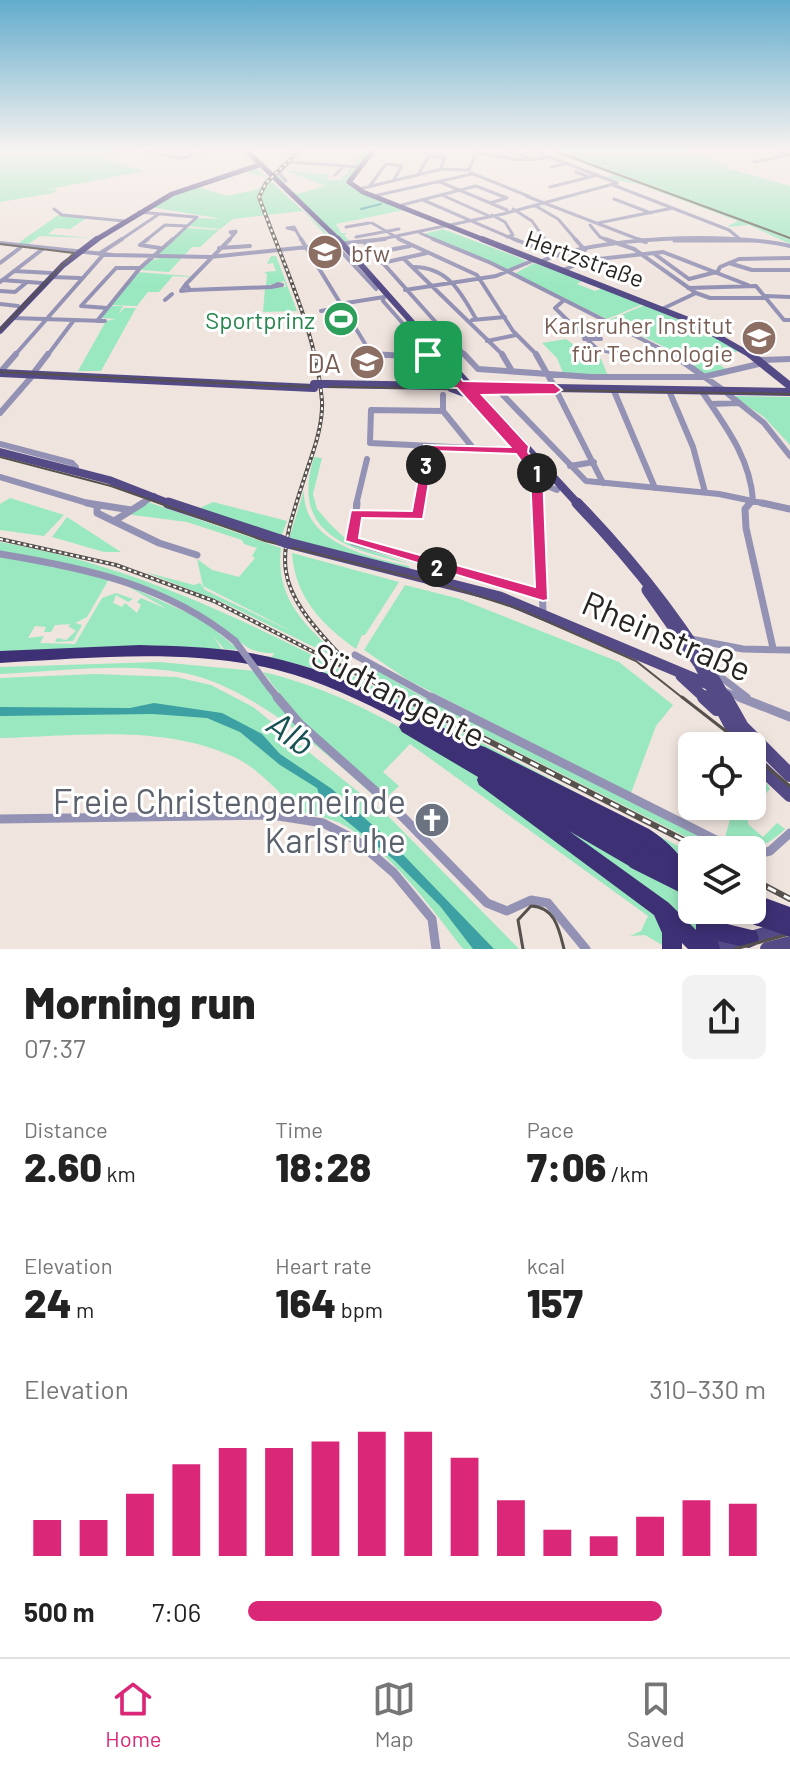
<!DOCTYPE html>
<meta charset="utf-8">
<style>
body{margin:0;font-family:Barlow,sans-serif;background:#f2f2f2;color:#222;height:100vh;display:flex;flex-direction:column;font-size:30px;white-space:nowrap}
*{box-sizing:border-box;margin:0}
p{font-size:26px;color:#767676}
.icon{flex:none;width:44px;height:44px;fill:none;stroke:currentColor;stroke-width:2;stroke-linecap:round;stroke-linejoin:round}
.map{position:relative;height:949px;overflow:hidden}
.details{display:flex;flex-direction:column;background:#fff;flex:1}
.details>*{flex:none}
.tools{position:absolute;left:678px;top:732px;display:grid;gap:16px}
.tools a{display:grid;place-items:center;width:88px;height:88px;border-radius:12px;background:#fff;box-shadow:0 4px 12px #0003;font-size:40px}
.pin{position:absolute;display:grid;place-items:center;width:68px;height:68px;color:#fff;margin:-34px;border-radius:16px;box-shadow:0 4px 12px #0006}
.km{position:absolute;width:40px;height:40px;margin:-20px;border-radius:50%;background:#222;color:#fff;font-size:22px;line-height:40px;text-align:center}
.round{display:grid;place-items:center;flex:none;width:84px;height:84px;border-radius:12px;background:#f2f2f2}
.headline{display:flex;align-items:center;justify-content:space-between;height:136px;padding:0 24px}
h1{font-size:44px;font-weight:800;line-height:60px}
.figures{display:grid;grid-template-columns:repeat(3,1fr);gap:12px;height:136px;padding:8px 24px}
.figures div{display:grid;align-content:center}
.figures b{font-size:40px;font-weight:800}
.figures small{font-size:22px;font-weight:400}
.figures p{font-size:22px}
.chart{height:224px;padding:16px 24px}
.chart p{display:flex;justify-content:space-between}
.chart svg{width:100%;height:144px;margin-top:8px;stroke:#db2777;stroke-width:6}
ul{padding:0 24px;list-style:none;font-size:26px}
li{display:grid;grid-template-columns:128px 96px 1fr;align-items:center;height:60px}
li i{height:20px;border-radius:10px;background:#db2777}
.menu{display:flex;justify-content:space-around;align-items:center;height:112px;border-top:2px solid #e0e0e0;background:#fff;font-size:22px;color:#767676}
.menu a{display:grid;justify-items:center;gap:4px}
.menu .on{color:#db2777}
.map>svg:first-child{display:block}
</style>
<div class="map">
<svg width="790" height="949" viewBox="0 0 790 949">
<rect width="100%" height="100%" fill="#f0e4de"/>
<!-- green -->
<path fill="#9ae8bf" d="M0 151H128L103 159 144 171 45 190 57 189 54 193 0 202Z
M363 151H370L348 180 353 188 409 209 336 224 341 233H347L344 235 350 242 341 241 274 178 278 175 286 182 284 185 297 194 326 186 284 170 330 175 326 180H341Z
M556 151H687L730 167 728 169 790 186V237L739 219 790 239V244L749 225 726 227 738 221 641 185 606 178 613 175Z
M254 168 257 169 320 226C325 231 331 237 334 244L303 211 233 219 220 229 187 226 197 218 223 219 150 207 195 186 227 196 259 189 267 178 242 170Z
M58 215 87 218 70 229 56 228 48 234 92 238 119 221 92 238 40 236 27 245 17 244Z
M184 228 219 230 200 247H192L169 272 140 270 149 260 160 259 154 258H174L155 255Z
M443 229 515 256 526 261 507 270 424 234Z
M271 256H276L297 311 263 312 265 288 286 287 284 281 266 286 267 274 264 272 276 271 273 263 267 264Z
M534 263 583 280 577 284 595 291 604 288 643 304 607 319 514 274Z
M137 272 189 276 190 277 173 276 159 292H148L137 306 111 305Z
M645 305 698 328 739 351 712 359 727 370 705 375 675 352 609 320Z
M109 306H123L118 315 124 308H136L101 371H78L106 321 116 319 101 318Z
M566 339 583 352 601 359 608 376 563 373 557 358 542 343Z
M733 396 790 397V445L764 417Z
M314 457 322 458 313 494 317 509 330 524 351 544 410 564C348 549 290 535 314 457Z
M304 490C302 543 369 557 409 566V569L289 539Z
M10 498 64 515 44 536 0 530V504Z
M148 502 281 548C274 602 312 633 349 664L224 603 145 572 194 585 200 583 205 590 293 632 203 586 197 559 212 570 239 577 255 558 252 556 257 548 244 544 242 540 187 522 125 514Z
M213 502 287 521 281 537 200 508Z
M67 517 121 552H104L52 537Z
M0 542C142 567 252 624 379 689 483 743 587 799 692 853V870L681 865 663 843 623 820 365 690 308 667 273 658 186 649 0 653V557L53 566 52 569 57 565 109 579 87 617 75 623 82 625 73 641 55 642 57 638 66 640 76 631 68 626 71 624 55 625 51 632H44L46 627 35 626 28 638 44 636 40 643 75 644 102 598 116 593 133 599 128 602 116 595 113 603 122 607 125 603 137 613 141 605 137 602 141 598 167 609 122 583 203 620 239 650 224 649 214 637 222 650 272 657 274 653C244 655 237 635 212 620 146 581 75 564 0 552Z
M292 553 399 582 365 635H362L356 649C322 625 295 597 292 553Z
M405 585 460 599 619 662 673 705 656 726 631 793 408 680 364 650Z
M159 662 256 671 272 694 396 816C341 766 257 687 184 673 125 662 60 671 0 674V667Z
M367 665 421 696 727 850H712L405 695 360 668Z
M263 672C407 705 545 827 659 916L669 949 645 935 630 936 641 931 648 916 410 744 383 772 399 786 387 797 302 723Z
M95 674 176 677 211 685 253 707 387 815 519 949H463C428 904 391 851 340 823 325 816 306 815 294 809 290 808 285 798 282 795 270 783 255 768 240 760 168 723 79 736 0 738V678Z
M764 779 770 789 748 813V824L763 837 777 823 785 829C764 849 751 852 725 837L732 813 738 806H752V792Z
M511 794 688 894 708 941Z"/>
<!-- water -->
<path fill="#3da0a2" d="M154 703 222 713 262 734 280 754 332 789 387 838 494 949H473L440 906 394 860 321 800 317 788 280 765 240 732 207 718 153 714 0 716V707L130 708Z"/>
<g fill="none" stroke-linecap="round" stroke-linejoin="round">
<!-- stream -->
<path stroke="#3da0a2" stroke-width="2" d="M361 209 381 204"/>
<!-- minor-far4 -->
<path stroke="#9492b4" stroke-width="3" d="M143 151 182 158 207 151
M511 151 534 160
M476 153C509 156 515 164 550 157
M754 162 788 155
M551 167 567 163
M469 170 477 151
M576 172 589 177
M471 173 528 196
M335 175 344 166
M418 175 429 156 445 157 440 170
M286 181 279 173 290 162 361 167
M440 182 507 210
M613 185 729 230 741 240
M369 187 386 164 402 166 393 181
M550 187 598 175
M359 189 442 169 469 170
M442 195 489 216
M374 196 472 174
M526 196 643 241
M614 199 651 213
M423 200 518 241
M402 205 476 186 507 198 490 203
M534 205 558 219 577 241
M54 209 62 215 124 221
M513 209 532 221 546 241
M139 212 195 217
M492 215 505 222 513 235 507 237
M372 223 403 241
M598 223 673 208
M590 225 600 237 610 241
M346 227 369 223
M295 230 287 228 294 227 302 241
M420 233 438 241
M356 237 399 229
M119 241 159 214
M145 241 165 225 186 226
M171 241 197 217
M228 241 236 232V231L230 232 233 235
M372 241 503 214 617 183 534 151
M674 241H754"/>
<!-- minor-far3 -->
<path stroke="#9492b4" stroke-width="4" d="M148 239 140 245 160 248
M301 239 372 355 392 356
M399 239 477 275 513 331 538 356
M433 239 491 263 675 356
M514 239 532 246 547 243
M544 239 555 254
M575 239 585 250
M605 239 634 249 696 293 710 298H766
M637 239 646 242
M0 243 113 255 210 257 385 239
M365 243 466 356
M219 248 250 246 236 247
M339 249 376 289
M374 253 410 246
M653 253 689 279
M99 254 122 239
M404 259 504 356
M540 262C594 236 731 232 790 246
M0 263 20 248
M382 263 427 253
M729 263 752 270H790
M412 267C447 266 461 292 476 319
M563 270 589 260 663 252 748 285
M14 271 51 273
M717 273 720 267 739 259 790 258
M51 277 80 278
M689 279 716 272
M2 280 42 283
M0 282 44 248
M186 284 230 239
M186 284 190 290 181 291Z
M278 284 282 285 271 287Z
M688 288 756 286 784 320H790
M190 290 271 287
M405 290 496 276 534 260
M0 291 15 292 27 282
M766 296 790 297
M384 297 383 301 429 353 425 356
M165 300 172 294
M563 301 555 308 597 349 615 353H669
M0 304 18 306
M340 304 384 297
M107 308 81 306 116 268H140
M662 309 696 293
M321 311 342 307
M13 318 105 321
M472 320 505 317
M97 321 140 268 173 239
M584 339H601L596 334
M487 341 516 335
M14 356 104 254
M47 356 74 320"/>
<!-- minor-far2 -->
<path stroke="#9492b4" stroke-width="6" d="M371 354 423 357 432 366 433 384
M464 354 478 369 591 377H703L763 363
M502 354 512 371
M536 354 554 386
M672 354 723 390
M424 357 428 354
M759 360 790 359
M2 370 16 354
M35 371 48 354
M497 389 586 481 719 494 772 505
M556 390 603 483
M614 391 655 488
M670 393 693 447 705 492
M703 393C726 427 750 458 753 500L748 505
M728 394 764 423 790 456
M443 395V411
M472 397V402L500 429
M711 404 739 403
M371 410 443 411 473 448 370 443Z
M0 413 34 374
M0 444 72 463 76 467 74 471
M473 448 519 450
M524 456 538 476 539 505
M570 466 594 462
M0 477 94 505
M538 488 547 486 557 490
M139 505 154 496
M356 505 367 459
M420 505 429 447"/>
<!-- minor-far1 -->
<path stroke="#9492b4" stroke-width="7" d="M87 503 131 510
M357 503 353 542 543 596
M539 503 543 612
M750 503 745 509 746 528 773 648
M762 503 790 509
M97 506V513L159 543 197 555
M356 513 418 516 420 503
M114 521 143 503
M0 554C85 568 167 585 235 641
M691 639 743 649 790 650
M355 655 435 699
M714 672 747 697
M269 687 279 699
M724 691 744 699"/>
<!-- minor -->
<path stroke="#9492b4" stroke-width="9" d="M277 697 299 723 389 803 487 903 507 911 531 900 548 903 586 949
M431 697 736 850
M739 697 790 717
M0 819 272 815 323 823 356 840 394 873 432 919 436 949
M752 855 770 851 790 833"/>
<!-- major-far4 -->
<path stroke="#534a86" stroke-width="5" d="M247 151 340 241
M373 151 349 182 363 192 487 241
M94 241 172 194 259 165"/>
<!-- major-far3 -->
<path stroke="#534a86" stroke-width="6" d="M338 239 442 356
M482 239 691 321 752 356
M0 331 63 265 97 239"/>
<!-- major-far2 -->
<path stroke="#534a86" stroke-width="8" d="M440 354 579 505
M750 354 790 386
M0 373 314 388
M326 384 790 392
M451 388 470 395
M0 452 109 480 173 505"/>
<!-- major-far1 -->
<path stroke="#534a86" stroke-width="11" d="M168 503 280 540
M577 503C635 563 685 626 726 699
M288 543 500 597 710 685
M647 590 699 664 717 699
M681 676 706 699"/>
<!-- major -->
<path stroke="#534a86" stroke-width="14" d="M704 697 717 709
M716 697 742 746
M725 697 742 727 790 775
M752 759 790 795
M712 949 786 928
M767 949 790 943"/>
<!-- highway -->
<path fill="#3d3075" fill-rule="evenodd" d="M140 645C175 646 210 647 244 652 326 665 404 704 475 746L479 745 485 747 649 829C664 839 678 850 686 867L683 873 677 876 671 873 648 849 650 853 647 859 645 860 642 867 636 870 569 831 669 903 696 930V920L690 910 692 904V910H711L723 923 756 931 759 938 756 945 749 948 718 941 720 949H688L682 943V949H662V933L654 915 479 785 477 780 478 777 402 732 399 727 402 722C362 701 321 681 277 670 186 648 92 658 0 663V651Z
M752 893 790 907V925L767 917 765 924 758 926 734 917 732 910H752Z"/>
<!-- tram-far1 -->
<path stroke="#57514d" stroke-width="2" d="M554 151 790 238
M777 151 790 155
M0 244 74 253 0 330
M0 372 280 386 790 394
M0 457 111 486 265 541 444 585 519 609 636 661 684 699"/>
<!-- tram -->
<path stroke="#57514d" stroke-width="3" d="M682 697 745 746
M752 755 790 786
M523 949 518 920 531 906C555 907 559 929 564 949
M735 949 790 934"/>
<defs>
<path id="rail-far1" d="M299 151 266 183 259 197C282 262 317 332 322 401 323 423 315 447 308 467 276 564 269 581 343 658
M0 539 116 565 214 601 406 699"/>
<path id="rail" d="M402 697 703 850
M752 879 790 899"/>
</defs>
<!-- rail-far1 casing -->
<use href="#rail-far1" stroke="#57514d" stroke-width="4"/>
<!-- rail casing -->
<use href="#rail" stroke="#57514d" stroke-width="6"/>
<!-- rail-far1 -->
<use href="#rail-far1" stroke="#fff" stroke-width="2" stroke-dasharray="3" stroke-linecap="butt"/>
<!-- rail -->
<use href="#rail" stroke="#fff" stroke-width="3" stroke-dasharray="9" stroke-linecap="butt"/>
<!-- minor-bridge -->
<path stroke="#9492b4" stroke-width="7" d="M235 641 269 687"/>
<!-- major-bridge-far1 -->
<path stroke="#534a86" stroke-width="8" d="M314 384H326"/>
<!-- major-bridge -->
<path stroke="#534a86" stroke-width="11" d="M280 540 288 543"/>
<!-- highway-bridge -->
<path stroke="#3d3075" stroke-width="17" d="M641 853 692 876
M636 861 692 889
M758 917 790 928"/>
</g>
<!-- sky -->
<linearGradient id="sky" x2="0" y2="1"><stop stop-color="#63accc"/><stop offset="0.53" stop-color="#f8f3f0"/><stop offset="1" stop-color="#f8f3f0" stop-opacity="0"/></linearGradient>
<rect width="790" height="284" fill="url(#sky)"/>
<!-- route -->
<path fill="#db2777" stroke="#fff" stroke-width="2" fill-rule="evenodd" d="M428 352 440 355 463 381 554 383 562 390 556 394 482 395 529 446 528 452 543 473 548 600 543 601 345 541 351 510 412 511 424 445 510 447 457 388 429 387 426 366 418 357ZM432 359 433 360 451 381H438L437 366ZM434 451 516 454 530 473 535 587 359 538 362 518 423 519Z"/>
<!-- icons -->
<defs>
<symbol id="university-disc" viewBox="-11 -11 22 22"><circle r="9.5" fill="#8d6e63" stroke="#fff"/><path d="M0-5L7-2L0 1L-7-2ZM-4 1L0 2.5L4 1V4Q0 6-4 4Z" fill="#fff"/></symbol>
<symbol id="stadium-disc" viewBox="-11 -11 22 22"><circle r="9.5" fill="#2e9e5b" stroke="#fff"/><path d="M0-5a6.5 5 0 1 0 0 10a6.5 5 0 1 0 0-10ZM-3.5-1.8h7v3.6h-7Z" fill="#fff"/></symbol>
<symbol id="church-disc" viewBox="-11 -11 22 22"><circle r="9.5" fill="#6b7280" stroke="#fff"/><path d="M-1.2-6h2.4v3.5h3.3v2.4h-3.3V6h-2.4V-.1h-3.3v-2.4h3.3Z" fill="#fff"/></symbol>
</defs>
<g fill-rule="evenodd">
<use href="#university-disc" x="305" y="232" width="40" height="40"/>
<use href="#stadium-disc" x="321" y="299" width="40" height="40"/>
<use href="#university-disc" x="739" y="318" width="40" height="40"/>
<use href="#university-disc" x="347" y="342" width="40" height="40"/>
<use href="#church-disc" x="412" y="800" width="40" height="40"/>
</g>
<g text-anchor="middle" dominant-baseline="central" stroke-width="6" stroke-linejoin="round" paint-order="stroke">
<!-- far-education labels -->
<g font-size="24" fill="#785e54" stroke="#fff" text-anchor="start">
<text x="351" y="252">bfw</text>
<text x="733" y="324" text-anchor="end">Karlsruher Institut<tspan x="733" dy="28">für Technologie</tspan></text>
</g>
<!-- far-street labels -->
<g font-size="24" fill="#282421" stroke="#fff">
<text transform="translate(585 258) rotate(20)">Hertzstraße</text>
</g>
<!-- far-leisure labels -->
<g font-size="24" fill="#27864d" stroke="#fff" text-anchor="end">
<text x="315" y="319">Sportprinz</text>
</g>
<!-- education labels -->
<g font-size="28" fill="#785e54" stroke="#fff" text-anchor="end">
<text x="341" y="362">DA</text>
</g>
<!-- near-street labels -->
<g font-size="34" fill="#282421" stroke="#fff">
<text transform="translate(667 635) rotate(23)">Rheinstraße</text>
<text transform="translate(399 694) rotate(27)">Südtangente</text>
</g>
<!-- near-worship labels -->
<g font-size="34" fill="#5b616d" stroke="#fff" text-anchor="end">
<text x="406" y="800">Freie Christengemeinde<tspan x="406" dy="39">Karlsruhe</tspan></text>
</g>
<!-- near-water labels -->
<g font-size="36" font-style="italic" fill="#195253" stroke="#fff">
<text transform="translate(292 732) rotate(36)">Alb</text>
</g>
</g>
</svg>
<div class="tools">
<a><svg class="icon" aria-label="locate" viewBox="0 0 24 24"><circle cx="12" cy="12" r="6"/><path d="M12 2v4M12 18v4M2 12h4M18 12h4"/></svg></a>
<a><svg class="icon" aria-label="layers" viewBox="0 0 24 24"><path d="M12 4l9 5-9 5-9-5zM3 14l9 5 9-5"/></svg></a>
</div>
<div class="pin" style="left:428px;top:355px;background:#1e9e55"><svg class="icon" aria-label="arrive" viewBox="0 0 24 24"><path d="M6 21V4h12l-3 4 3 4H6"/></svg></div>
<b class="km" style="left:537px;top:473px">1</b>
<b class="km" style="left:437px;top:567px">2</b>
<b class="km" style="left:426px;top:465px">3</b>
</div>
<section class="details">
<div class="headline"><div><h1>Morning run</h1><p>07:37</p></div><a class="round"><svg class="icon" aria-label="share" viewBox="0 0 24 24"><path d="M12 15V3M7 8l5-5 5 5M5 13v7h14v-7"/></svg></a></div>
<div class="figures">
<div><p>Distance</p><b>2.60<small> km</small></b></div>
<div><p>Time</p><b>18:28</b></div>
<div><p>Pace</p><b>7:06<small> /km</small></b></div>
</div>
<div class="figures">
<div><p>Elevation</p><b>24<small> m</small></b></div>
<div><p>Heart rate</p><b>164<small> bpm</small></b></div>
<div><p>kcal</p><b>157</b></div>
</div>
<div class="chart"><p><span>Elevation</span>310–330 m</p>
<svg viewBox="0 0 160 44" preserveAspectRatio="none"><path d="M5 44V33M15 44V33M25 44V25M35 44V16M45 44V11M55 44V11M65 44V9M75 44V6M85 44V6M95 44V14M105 44V27M115 44V36M125 44V38M135 44V32M145 44V27M155 44V28"/></svg>
</div>
<ul>
<li><b>500 m</b>7:06<i style="width:80%"></i></li>
</ul>
</section>
<nav class="menu">
<a class="on"><svg class="icon" aria-label="home" viewBox="0 0 24 24"><path d="M3 11l9-7 9 7M6 9v11h12V9"/></svg>Home</a>
<a><svg class="icon" aria-label="map" viewBox="0 0 24 24"><path d="M3 6l6-2 6 2 6-2v14l-6 2-6-2-6 2zM9 4v14M15 6v14"/></svg>Map</a>
<a><svg class="icon" aria-label="saved" viewBox="0 0 24 24"><path d="M7 4h10v16l-5-4-5 4z"/></svg>Saved</a>
</nav>
